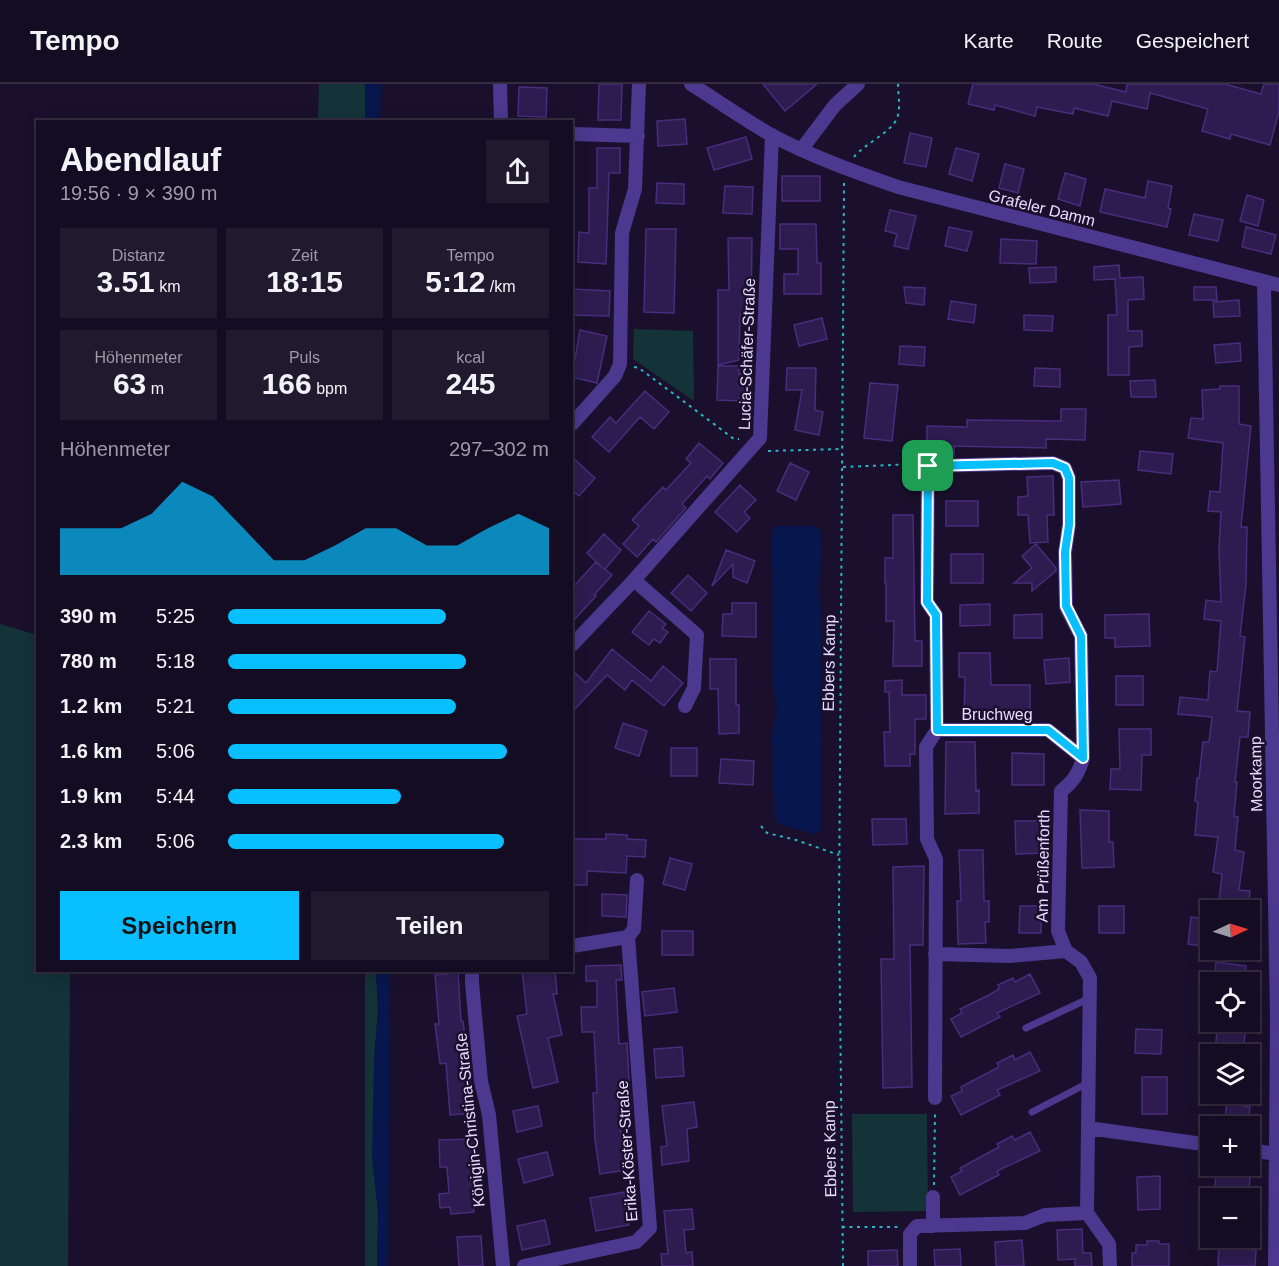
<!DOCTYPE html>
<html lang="de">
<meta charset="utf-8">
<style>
body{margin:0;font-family:Arial,sans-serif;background:#211a2f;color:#f1f3f6;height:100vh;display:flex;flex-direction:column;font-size:22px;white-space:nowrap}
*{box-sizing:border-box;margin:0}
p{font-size:20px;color:#9d9ba5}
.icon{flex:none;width:33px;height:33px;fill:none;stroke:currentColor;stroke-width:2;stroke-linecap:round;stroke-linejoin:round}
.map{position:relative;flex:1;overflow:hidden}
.sheet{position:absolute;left:36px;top:36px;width:537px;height:852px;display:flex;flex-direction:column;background:#140c22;border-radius:0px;box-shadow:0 3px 15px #0003,0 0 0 2px #332c40}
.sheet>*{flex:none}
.needle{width:39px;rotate:86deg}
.controls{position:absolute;left:1200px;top:816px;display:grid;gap:12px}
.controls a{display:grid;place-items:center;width:60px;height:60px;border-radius:0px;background:#140c22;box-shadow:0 3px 15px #0003,0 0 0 2px #332c40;font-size:30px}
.pin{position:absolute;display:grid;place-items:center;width:51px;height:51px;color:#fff;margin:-26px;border-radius:12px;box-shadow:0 3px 9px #0006}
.round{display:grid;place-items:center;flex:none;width:63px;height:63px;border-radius:0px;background:#211a2f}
.headline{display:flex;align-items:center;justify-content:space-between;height:102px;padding:0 24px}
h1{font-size:33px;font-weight:600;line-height:45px}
.metrics{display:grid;grid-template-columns:repeat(3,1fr);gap:9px;height:102px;padding:6px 24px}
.metrics div{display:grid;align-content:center;border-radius:0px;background:#211a2f;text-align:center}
.metrics b{font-size:30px;font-weight:600}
.metrics small{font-size:16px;font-weight:400}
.metrics p{font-size:16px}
.chart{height:168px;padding:12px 24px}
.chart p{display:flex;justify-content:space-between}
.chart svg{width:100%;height:108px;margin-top:6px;fill:#08bfff;opacity:.7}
.action{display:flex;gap:12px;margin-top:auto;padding:12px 24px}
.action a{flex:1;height:69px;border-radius:0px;background:#08bfff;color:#111;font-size:24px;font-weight:600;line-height:69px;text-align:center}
.action a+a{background:#211a2f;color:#f1f3f6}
ul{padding:0 24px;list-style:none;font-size:20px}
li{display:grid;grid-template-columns:96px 72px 1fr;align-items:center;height:45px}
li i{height:15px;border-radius:8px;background:#08bfff}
header{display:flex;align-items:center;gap:36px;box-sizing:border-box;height:84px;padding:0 30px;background:#140c22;border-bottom:2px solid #332c40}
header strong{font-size:28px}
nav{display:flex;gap:33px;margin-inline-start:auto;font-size:21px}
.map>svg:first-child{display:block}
</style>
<header>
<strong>Tempo</strong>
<nav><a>Karte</a><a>Route</a><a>Gespeichert</a></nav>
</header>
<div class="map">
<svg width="1279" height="1182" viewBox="0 0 1279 1182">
<rect width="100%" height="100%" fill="#1a102d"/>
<!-- green -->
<path fill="#133338" d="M319 0H365V37H318Z
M634 245 693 247 694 317 633 275Z
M0 540 37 551 38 886 70 887 68 1182H0Z
M365 887H376L378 926 374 977 378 1129 377 1182H365Z
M852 1030H927L928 1127 853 1128Z"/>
<!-- water -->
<path fill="#08164e" d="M365 0H381L380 37H365Z
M777 442H814L821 447 822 476 818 503 822 537 821 745 819 749 814 750 779 740 775 733 772 651 777 627 773 600 772 448 773 444Z
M376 887H390L388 1182H377L378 1129 372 1074 374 977 378 926Z"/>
<!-- building -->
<path fill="#2e1b4f" stroke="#492c7c" stroke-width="1.5" d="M599 0H622L621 36H598Z
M763 0H817L785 27Z
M973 0H1093L1126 8 1127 0H1225L1261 10 1264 0H1279V27L1270 61 1231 50 1230 55 1202 47 1208 25 1150 9 1147 25 1112 17 1108 32 1074 24 1073 30 1037 23 1035 32 995 21 994 26 968 20Z
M519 3 547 4 546 33 518 32Z
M685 35 687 60 658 62 657 37Z
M910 49 932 54 926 83 904 79Z
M746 53 752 75 714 86 707 64Z
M597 64H620V89H609L606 180 578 178 579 148 589 149V104H597Z
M956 64 979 70 972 97 949 90Z
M1005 80 1024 85 1018 109 999 104Z
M1065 89 1086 95 1080 122 1058 115Z
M782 92H820V117H782Z
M1148 97 1172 102 1168 124 1171 125 1167 143 1100 128 1105 105 1145 114Z
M657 99 684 100V120L656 119Z
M725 102 753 103 752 130 723 129Z
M1247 111 1264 116 1258 142 1240 137Z
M890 126 916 132 908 165 894 162 897 150 885 147Z
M1194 130 1223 136 1218 157 1189 151Z
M780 140H816L817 179H821V210H784V190H798V165H780Z
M949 143 972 148 967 167 945 162Z
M1246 143 1276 151 1271 170 1242 163Z
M646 145H676L674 229 644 228Z
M728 154H752L751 230H740L739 276 718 281V206H729Z
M1001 155 1037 157 1036 180 1000 179Z
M1119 181 1120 194 1143 193 1144 215 1128 216V247H1142V262L1129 263V291H1108V231H1117L1115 195 1094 196V183Z
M1056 183V198L1030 199 1029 184Z
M904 203 925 204 924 221 906 219Z
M1194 203H1216L1217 216H1194Z
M572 205 610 207 609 232 572 231Z
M1239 216 1240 232 1214 233 1213 218Z
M951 217 976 221 974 239 948 235Z
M1024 231 1053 232 1052 247 1024 246Z
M822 234 827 255 799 262 794 241Z
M580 246 607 252 597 299 572 293Z
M1240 259 1241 277 1216 279 1214 261Z
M900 262 925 263 924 282 899 280Z
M718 282H739V290L745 291V317L717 316Z
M787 284H816L815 326 823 328 819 351 795 346 802 306H786Z
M1035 284 1060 285V303L1034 302Z
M1155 296 1156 313H1131L1130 297Z
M870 299 898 301 892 357 864 354Z
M1220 302H1239V340L1251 342 1241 443H1247L1246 500 1240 552 1245 553 1237 627 1250 628 1248 653H1240L1235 698H1237L1234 732 1238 733 1235 766 1244 768 1239 806 1250 807 1248 826H1218L1222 790 1213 788 1218 753 1195 751 1198 718 1195 717 1197 694H1199L1203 658H1209L1212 633 1178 630 1180 613 1208 616 1210 587 1217 588 1221 537 1204 535 1206 516 1221 518 1219 466 1221 428 1208 427 1210 407 1220 408 1223 359 1188 354 1191 334 1203 335 1202 306 1220 305Z
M645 307 669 328 654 345 640 333 609 368 592 353 610 333 616 339Z
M1061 325H1086L1085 356 1046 355V364L954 362V372L927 371V342L967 343V336L1061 337Z
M699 359 723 379 710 395 707 392 682 420 686 424 656 458 653 455 637 473 623 460 639 442 632 436 663 403 666 406 691 379 686 375Z
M1140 367 1173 370 1171 390 1138 386Z
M572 373 595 394 579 412 572 406Z
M790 379 809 388 796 416 777 407Z
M1053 392 1054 431H1047L1048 458 1030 459 1028 431H1018V413L1028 412 1027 393Z
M1119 396 1121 420 1083 423 1081 398Z
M740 401 756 416 744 428 750 434 737 448 715 428Z
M946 417H978V442H946Z
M893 431H913L915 557H922V582H893L894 537H886V499H885V474H893Z
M604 450 621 466 605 485 612 491 594 511 596 512 572 538V504L596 478 604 485 587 469Z
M1036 460 1056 484V487L1032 507V499H1014L1032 484 1022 472Z
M726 466 755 477 747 499 733 493V480L712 502Z
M951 470H983V499H951Z
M688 491 707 509 691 527 671 509Z
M732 519H756V553L722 552 723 530H732Z
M990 520V541L960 542V521Z
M649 527 666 540 662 544 668 548 660 559 654 555 649 561 632 548Z
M1042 530V554H1014V531Z
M1149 530 1150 562 1115 563V554H1105V531Z
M612 565 651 597 663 582 683 599 664 622 632 596 625 606 607 591 572 628V586L586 599Z
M959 569H990L991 601H1030V629L990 628V636L964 635 965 593H959Z
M1069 574 1070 598 1046 600 1044 576Z
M710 575H736V621H739V649L719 650 718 605H710Z
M1116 592H1143V621H1116Z
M902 596V611H926V635H915V670H910V682H885L884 648H890L889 608H885V597Z
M623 639 647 647 639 672 615 664Z
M1119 645H1151V671H1142L1141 706 1110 705 1111 685H1120Z
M946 658H975L976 707 979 706V729L945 730Z
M671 664H697V692H671Z
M1012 669 1044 670V701H1012Z
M721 675 754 677 753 701 719 699Z
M1080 726 1109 727V758H1113L1114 783 1082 784Z
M872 735H906L907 760 873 761Z
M1015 737H1043V769L1016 770Z
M606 750 627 751V755L646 756 645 773 627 772 626 789 587 787V801H572V755H606Z
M959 766H983L984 817H989V838H985L986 859 958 860 957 817H961Z
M670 774 692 780 685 806 663 800Z
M924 782 923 861H910L912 1003 883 1004 881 875H894L893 783Z
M602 810 627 811 626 833 602 832Z
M1020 822H1041V849H1019Z
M1099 822H1124V849H1099Z
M1191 833 1210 835V863L1188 860Z
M662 847H693V871H662Z
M1216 878 1246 882 1244 898H1214Z
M621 881 622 896H616L619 960 627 959 631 1034H619L626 1086 600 1090 595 1056 593 1009H597L594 948H582L581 923H597V897H586V882Z
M522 886H555L557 910H553L562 951 548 954 558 998 533 1004 517 932 527 930Z
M458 889 461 937H463L474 1029 450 1031 446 979 440 980 435 940H439L435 891Z
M1030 890 1040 909 997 929 1000 933 961 953 951 935 962 929 960 925 989 911 999 905 998 901 1013 894 1015 898Z
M674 904 677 928 645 932 642 908Z
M1136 945 1162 946 1161 970 1135 969Z
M1217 946 1245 949 1243 970 1215 969Z
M682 963 684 992 656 994 654 965Z
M1030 968 1040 987 997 1006 1000 1011 961 1031 951 1012 962 1007 961 1003 999 983 997 979 1013 971 1015 976Z
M1142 993H1167V1030H1142Z
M1228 1010H1245L1243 1022 1250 1023 1248 1042H1224Z
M694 1018 697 1043 687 1045 689 1077 662 1081 661 1063 667 1062 662 1022Z
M538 1022 542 1042 517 1048 513 1027Z
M1030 1048 1040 1067 997 1087 999 1091 960 1111 951 1093 962 1087 960 1084 988 1069 999 1063 997 1060 1012 1052 1015 1056Z
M475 1055 476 1082H471L474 1128 451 1130 450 1123 440 1124 439 1110 449 1109 447 1083H440L439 1056Z
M547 1068 553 1091 524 1099 518 1075Z
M1217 1083 1251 1087 1248 1113 1214 1109Z
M1160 1092V1125L1138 1126 1137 1093Z
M624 1108 629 1141 596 1147 590 1114Z
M692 1125 694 1145 684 1146 686 1169 692 1168 693 1182H662L661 1170H668L664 1127Z
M545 1136 550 1160 522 1166 517 1142Z
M1082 1145 1083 1169H1091L1092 1182H1075V1175L1058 1176 1057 1146Z
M481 1152 483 1182H459L457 1153Z
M1022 1156 1024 1182H996L995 1158Z
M1147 1157H1159V1160H1169V1182H1132V1169H1136V1161H1147Z
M1219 1163 1256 1166 1255 1182H1218Z
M960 1165 961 1182H935L934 1166Z
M897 1166 898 1182H868V1167Z"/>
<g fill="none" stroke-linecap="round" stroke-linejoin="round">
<!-- path -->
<path stroke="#2ab5c5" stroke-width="2" stroke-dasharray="3 4.5" stroke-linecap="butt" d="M854 73C864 60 892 48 897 34 901 24 898 11 898 0
M634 283 639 284 734 355H739
M768 367 843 365
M843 383 915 380
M761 742 767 749 796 756 839 771
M934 1101 935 1028
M842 1143H899
M843 1182 839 827 844 99"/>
<!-- service -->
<path stroke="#4a398e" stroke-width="7" d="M1026 944 1090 914
M1032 1028 1088 999"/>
<!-- minor -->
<path stroke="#4a398e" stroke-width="14" d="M500 0 501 38
M691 0C718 17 745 36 773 52 813 73 855 88 898 103L1279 201
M572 50 638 52
M801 66 835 21 858 0
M1264 198 1277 934 1275 1182
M572 340 615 292 620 280 622 149 635 105 639 0
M634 496 697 551 694 604 685 622
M572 561 634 496 760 354 772 51
M937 646H1048L1083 674
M628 853 634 845 637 796
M935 870 1010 872 1066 867
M472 886V899L481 997 489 1031 503 1182
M935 1014 936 775 927 755 926 663 937 646 936 531 927 518 928 382 1053 379 1065 384 1069 394V441L1065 468 1066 523 1081 552 1083 674C1079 689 1073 698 1061 707L1058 847 1066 867 1081 878 1090 894 1088 1044 1210 1061
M1088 1044 1087 1129 1109 1160 1110 1182
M1250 1066 1276 1070
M933 1142V1113
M524 1182 636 1158 650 1144 628 853 572 862
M910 1182V1150L917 1142 1025 1139 1045 1131 1087 1129"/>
</g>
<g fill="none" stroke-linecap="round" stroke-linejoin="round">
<defs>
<path id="route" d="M1053 379 1065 384 1069 394V441L1065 468 1066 522 1081 552 1083 674 1048 646H937L936 531 927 518 928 382Z"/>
</defs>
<!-- route casing -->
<use href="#route" stroke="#fff" stroke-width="12"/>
<!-- route -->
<use href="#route" stroke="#08bfff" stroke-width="8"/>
</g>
<g text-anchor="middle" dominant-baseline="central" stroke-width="5" stroke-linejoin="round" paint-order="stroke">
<!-- street labels -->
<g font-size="16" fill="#e6dcff" stroke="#1a102d">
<text transform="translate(1042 124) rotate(14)">Grafeler Damm</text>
<text transform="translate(747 270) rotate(-88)">Lucia-Schäfer-Straße</text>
<text transform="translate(829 579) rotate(-89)">Ebbers Kamp</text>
<text x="997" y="630">Bruchweg</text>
<text transform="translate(1256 690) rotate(-91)">Moorkamp</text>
<text transform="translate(1043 782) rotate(-89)">Am Prüßenforth</text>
<text transform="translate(470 1036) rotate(-96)">Königin-Christina-Straße</text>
<text transform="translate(830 1065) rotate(-91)">Ebbers Kamp</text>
<text transform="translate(627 1067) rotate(-94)">Erika-Köster-Straße</text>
</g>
</g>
</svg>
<div class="controls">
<a><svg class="needle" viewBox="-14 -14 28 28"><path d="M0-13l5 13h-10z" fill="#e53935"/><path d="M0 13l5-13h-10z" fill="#9d9ba5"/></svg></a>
<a><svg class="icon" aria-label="locate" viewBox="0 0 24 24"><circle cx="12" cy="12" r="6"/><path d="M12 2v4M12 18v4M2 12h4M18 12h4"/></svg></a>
<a><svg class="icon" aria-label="layers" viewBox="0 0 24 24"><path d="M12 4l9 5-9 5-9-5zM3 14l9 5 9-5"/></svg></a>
<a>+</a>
<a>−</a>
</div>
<div class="pin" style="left:928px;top:382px;background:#1e9e55"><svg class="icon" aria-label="arrive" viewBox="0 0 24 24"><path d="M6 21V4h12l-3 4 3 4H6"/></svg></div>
<section class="sheet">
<div class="headline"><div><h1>Abendlauf</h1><p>19:56 · 9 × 390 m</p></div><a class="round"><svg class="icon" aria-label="share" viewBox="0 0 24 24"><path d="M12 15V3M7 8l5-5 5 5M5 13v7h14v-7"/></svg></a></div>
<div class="metrics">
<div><p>Distanz</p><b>3.51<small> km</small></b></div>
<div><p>Zeit</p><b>18:15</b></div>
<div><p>Tempo</p><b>5:12<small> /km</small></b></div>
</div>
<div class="metrics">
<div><p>Höhenmeter</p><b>63<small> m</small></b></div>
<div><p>Puls</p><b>166<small> bpm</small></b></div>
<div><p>kcal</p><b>245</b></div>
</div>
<div class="chart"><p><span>Höhenmeter</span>297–302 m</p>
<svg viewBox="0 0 160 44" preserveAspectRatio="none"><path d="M0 44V25L10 25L20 25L30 19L40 6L50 12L60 25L70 38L80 38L90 32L100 25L110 25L120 32L130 32L140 25L150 19L160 25V44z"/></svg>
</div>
<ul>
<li><b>390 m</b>5:25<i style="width:68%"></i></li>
<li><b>780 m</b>5:18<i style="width:74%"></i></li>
<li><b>1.2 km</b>5:21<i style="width:71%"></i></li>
<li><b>1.6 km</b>5:06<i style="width:87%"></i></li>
<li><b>1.9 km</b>5:44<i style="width:54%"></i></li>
<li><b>2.3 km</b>5:06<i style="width:86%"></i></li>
</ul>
<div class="action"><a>Speichern</a><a>Teilen</a></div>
</section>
</div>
